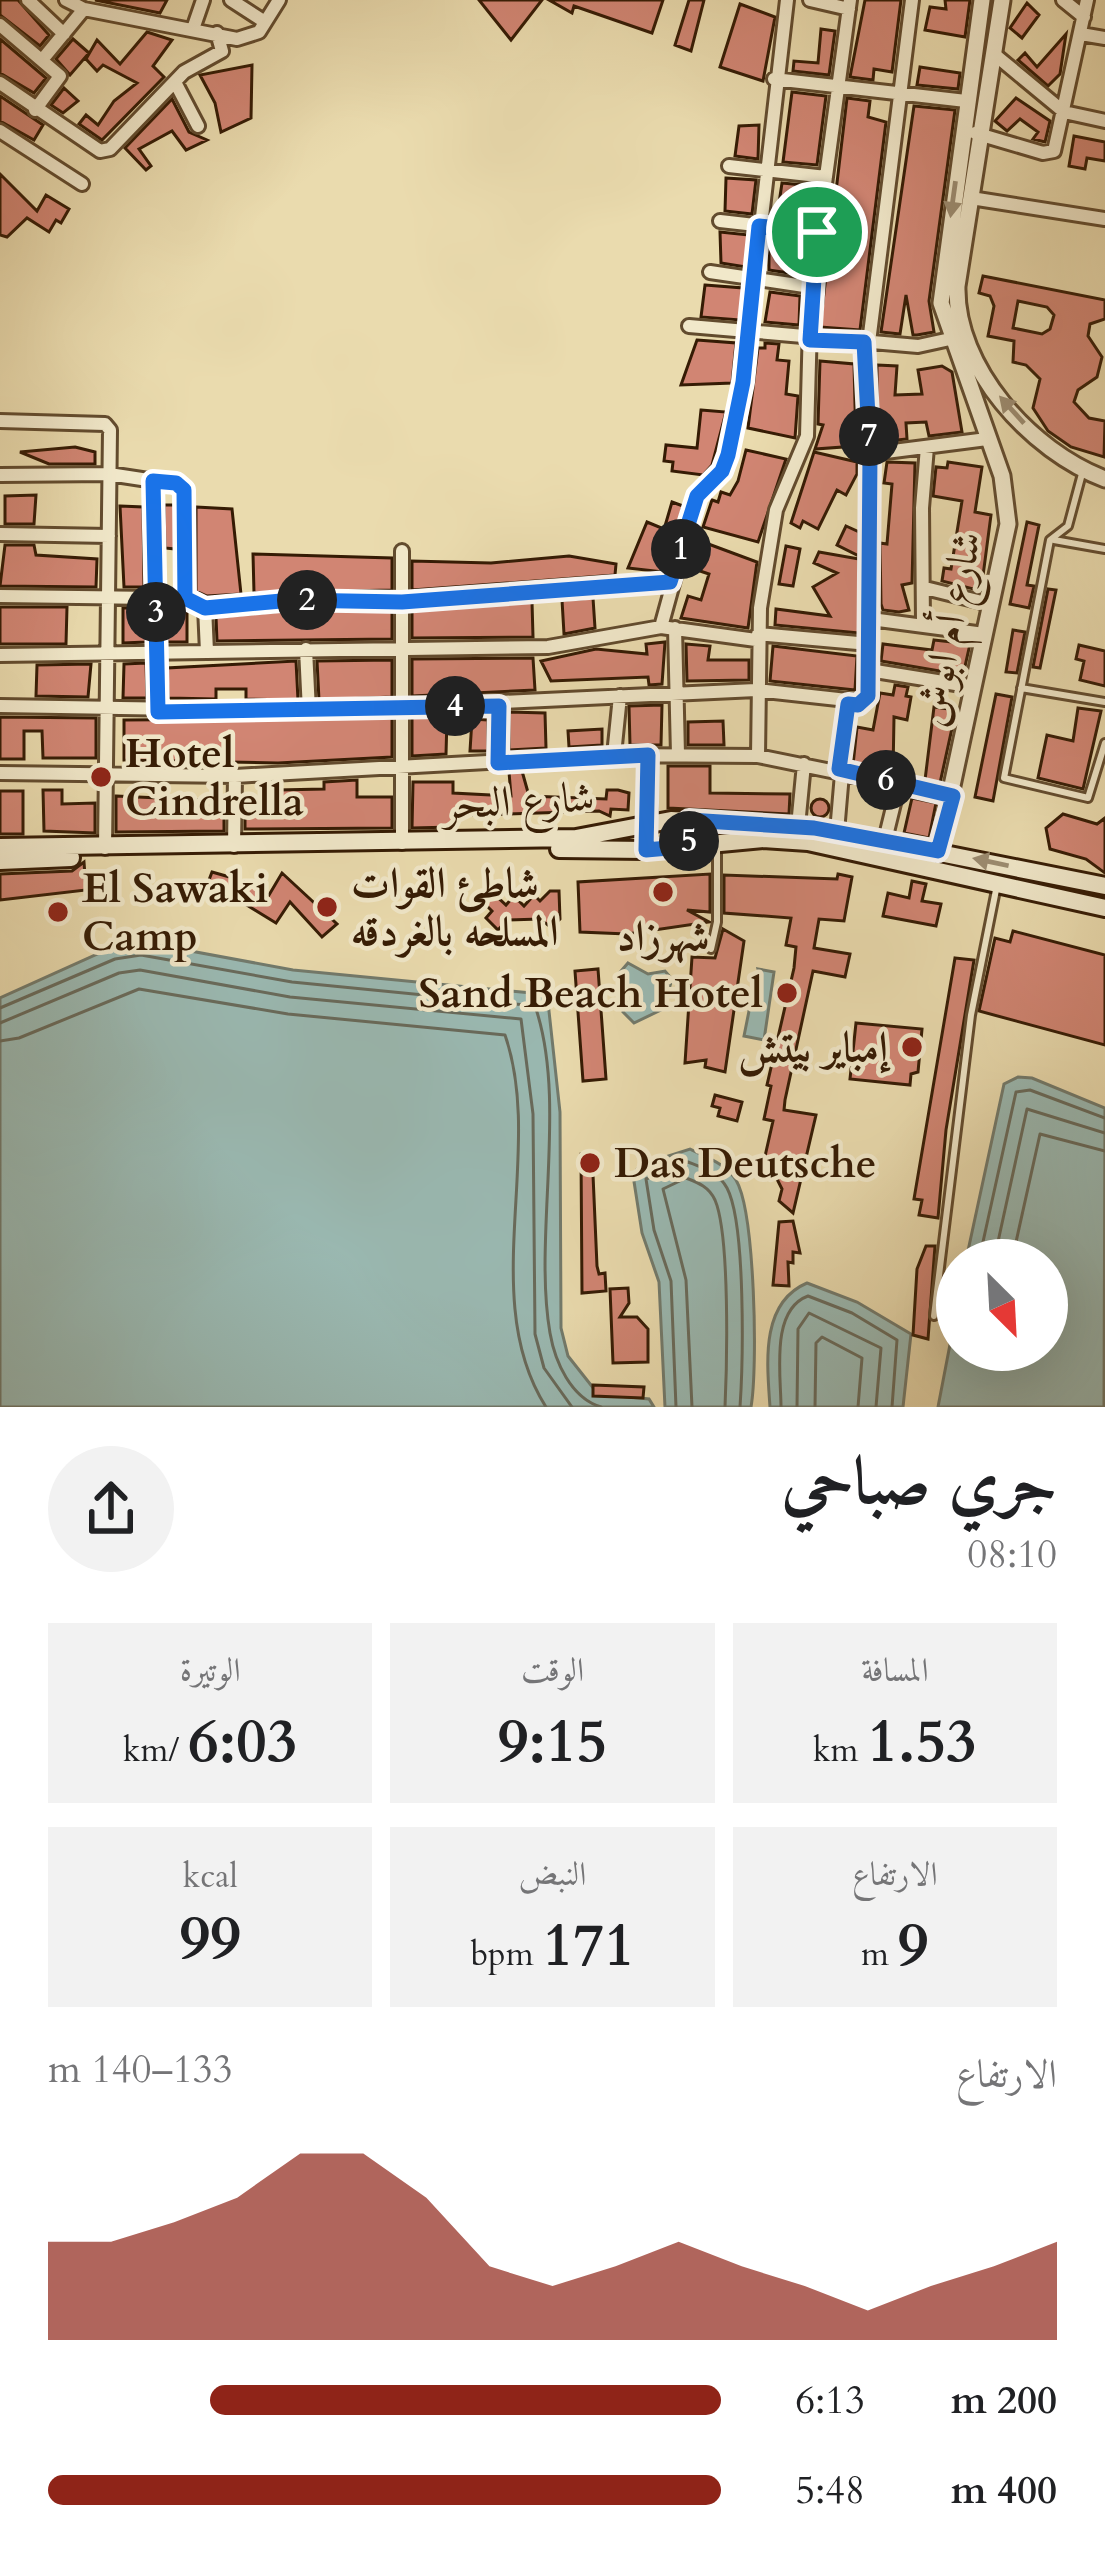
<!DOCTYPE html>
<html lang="ar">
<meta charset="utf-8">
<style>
body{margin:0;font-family:Cardo,Amiri,serif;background:#f2f2f2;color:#202124;direction:rtl;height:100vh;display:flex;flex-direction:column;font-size:45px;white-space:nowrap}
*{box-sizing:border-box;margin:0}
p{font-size:39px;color:#757577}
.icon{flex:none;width:66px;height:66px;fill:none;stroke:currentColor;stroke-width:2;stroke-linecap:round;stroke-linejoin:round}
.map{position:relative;height:1407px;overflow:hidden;direction:ltr}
.panel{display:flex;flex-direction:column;background:#fff;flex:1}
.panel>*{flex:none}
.needle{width:78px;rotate:156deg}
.tools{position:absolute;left:936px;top:1239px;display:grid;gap:24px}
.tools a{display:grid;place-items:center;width:132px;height:132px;border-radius:50%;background:#fff;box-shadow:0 12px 48px #0002;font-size:60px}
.pin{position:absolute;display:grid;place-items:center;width:102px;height:102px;color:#fff;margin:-51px;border:6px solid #fff;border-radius:50%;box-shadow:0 3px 12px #0007}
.km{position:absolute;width:60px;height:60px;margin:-30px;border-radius:50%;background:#222;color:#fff;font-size:33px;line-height:60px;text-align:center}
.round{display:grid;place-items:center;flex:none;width:126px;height:126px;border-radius:63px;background:#f2f2f2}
.head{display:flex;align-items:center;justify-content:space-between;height:204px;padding:0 48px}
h1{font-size:66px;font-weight:600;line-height:90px}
.stats{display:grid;grid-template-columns:repeat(3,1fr);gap:18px;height:204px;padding:12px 48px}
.stats div{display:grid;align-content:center;border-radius:0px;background:#f2f2f2;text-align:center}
.stats b{font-size:60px;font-weight:600}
.stats small{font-size:33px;font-weight:400}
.stats p{font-size:33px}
.chart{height:336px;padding:24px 48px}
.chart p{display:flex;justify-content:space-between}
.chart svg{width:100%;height:216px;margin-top:12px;fill:#8f2418;opacity:.7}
ul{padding:0 48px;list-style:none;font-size:39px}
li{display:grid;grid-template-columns:192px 144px 1fr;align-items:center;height:90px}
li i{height:30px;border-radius:15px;background:#8f2418}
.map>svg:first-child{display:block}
</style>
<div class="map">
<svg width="1105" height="1407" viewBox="0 0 1105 1407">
<rect width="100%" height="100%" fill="#eadbae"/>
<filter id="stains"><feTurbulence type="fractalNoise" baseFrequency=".00167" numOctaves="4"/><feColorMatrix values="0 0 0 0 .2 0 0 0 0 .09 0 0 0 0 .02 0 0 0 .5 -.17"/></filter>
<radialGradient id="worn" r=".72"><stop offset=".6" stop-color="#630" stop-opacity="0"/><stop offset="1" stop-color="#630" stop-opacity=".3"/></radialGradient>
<!-- water -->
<path fill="#9ab9b2" stroke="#727a6c" stroke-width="3" d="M142 942 293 970 542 994 548 1002 560 1112 561 1328 568 1356 598 1394 649 1399 654 1407H0V998L113 947Z
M628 963 648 974 665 971 672 979 663 1009 634 1023 623 1012 630 995 615 978Z
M758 969 774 972 764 1040 744 1036 754 986 761 979Z
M1018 1077 1032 1078 1105 1108 1104 1407H938L957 1308V1350H1047V1260H966L1004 1084Z
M690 1149C707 1158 725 1163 736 1180 755 1212 758 1368 751 1407H665L659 1282 642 1233 633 1175 640 1165Z
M807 1283 857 1302 911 1334 903 1407H770C767 1363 760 1303 807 1283Z"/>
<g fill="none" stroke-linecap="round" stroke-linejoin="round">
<!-- shore -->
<path stroke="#686a5b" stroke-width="3" d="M0 1008 115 959 141 955 292 982 535 1006C568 1101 533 1236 550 1333 555 1362 571 1398 601 1407
M0 1023 119 973 140 970 290 997 521 1019 533 1114 535 1334 544 1368 572 1407
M0 1041 19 1038 139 989 288 1014 505 1035C545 1150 477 1299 546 1407
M979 1260 1016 1092 1030 1090 1105 1118
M994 1260 1027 1109 1105 1133
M1012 1260 1040 1134 1105 1151
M676 1407 671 1281 654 1230 646 1179 688 1162C703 1168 719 1173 727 1188 746 1224 743 1363 740 1407
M692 1407 686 1280 663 1189 686 1178C699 1183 709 1187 715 1200 730 1235 727 1364 725 1407
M781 1407C781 1375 770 1310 808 1296L852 1313 897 1340 892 1407
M797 1407 798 1329 809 1313 881 1348 876 1407
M815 1407 816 1343 822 1337 862 1358 858 1407"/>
</g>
<!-- building -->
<path fill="#d18573" stroke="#351b04" stroke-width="3" fill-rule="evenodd" d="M0 0H18L49 35 40 46 0 15Z
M95 0H167L160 13Z
M479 0H542L511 40Z
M549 0H663L652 33 574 6 572 13Z
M689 0H704L691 51 675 45Z
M865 0H901L892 72 874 69 873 80 850 77Z
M945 0H970L965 37 925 30 930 7 946 9Z
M1027 3 1039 15 1022 38 1010 28Z
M740 4 775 17 763 81 720 67Z
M821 29 835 31 829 75 793 71 794 61 818 63Z
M147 32 172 40 153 66 164 77 102 140 79 124 86 115 98 125 114 101 137 83 103 65 97 71 86 59 97 40 120 64Z
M1066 34 1060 74 1048 86 1018 60 1025 53 1037 67Z
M0 39 46 78 34 93 0 73Z
M73 39 89 53 70 75 56 59Z
M252 65 251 118 221 132 215 103 200 75Z
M920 67 960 73 958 89 917 85Z
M64 88 78 101 63 113 51 105Z
M792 92 826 96 817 165 783 162Z
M0 96 43 125 34 140 0 121Z
M847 98 870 101 868 117 886 122 860 330 820 327Z
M1016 98 1050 121 1045 142 1033 139 1038 132 1020 119 1007 131 995 121Z
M172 99 189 132 207 140 186 150 172 131 139 149 151 166 146 170 125 148Z
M914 106 955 110 929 301 934 332 917 335H913L906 295 900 334 881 332Z
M759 125 758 159 735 156 739 126Z
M1074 136 1105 142V161L1087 158 1085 169 1069 166Z
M0 174 37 211 46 195 69 209 61 223 56 220 49 232 27 218 7 237 0 235Z
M726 178 756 180 752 214 725 211Z
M782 183 814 186 809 221 777 217Z
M720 232 749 235 746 267 721 263Z
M769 250 805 255 802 275 769 270Z
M983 276 1105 300V319L1090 324 1088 336 1102 357 1097 377 1078 390 1074 402 1089 418 1105 421 1104 457 1071 447 1048 431 1033 408 1040 379 1026 365 1013 362 1014 341 988 336 994 306 990 296 979 293ZM1018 301 1047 307 1054 315 1050 329 1042 334 1013 328Z
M705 285 743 288 740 320 701 317Z
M770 292 800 296 799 325 765 322Z
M697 340 736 343 732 383 681 385Z
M765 343 779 344 777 360 789 361 786 394 798 396 795 438 748 428 758 348H765Z
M820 361 854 364 856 446 815 449 823 425 818 424Z
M877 365 897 366 895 395 922 394 918 370 942 366 952 372 962 432 929 436 926 422 906 423 907 439 877 442Z
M701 410 726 412 712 465 703 475 672 471 673 462 664 461 666 445 697 448Z
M75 447 95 452V464H49L20 452Z
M746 450 786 459 758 542 703 527 712 500 718 502 721 492 730 495 738 481Z
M814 452 857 462V474L846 495 837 490 818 529 803 521 800 528 791 523Z
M887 462 915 463 912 583 902 585 909 610 899 612 883 610 881 604 880 543 887 544 892 484 884 483Z
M948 462 982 467 975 512 991 515 981 591 942 581 944 568 951 569 962 501 933 496 936 467 947 468Z
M36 495 34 524H5V496Z
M672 502 683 506 677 529 665 526Z
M164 505H175V549L165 548Z
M120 506 143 507 144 587H124Z
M196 507 232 509 241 594 207 596 196 591Z
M647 522 669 531 663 544 672 548 663 572 628 568Z
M1027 522 1039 525 1027 585 1034 586 1029 608 1010 604Z
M846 526 859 532V556L837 545Z
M703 542 757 562 748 628 681 618 688 596 701 600 709 574 700 571 706 554 699 552Z
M5 545H34L36 555 97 559 96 587 0 586Z
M786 546 800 549 793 586 779 584Z
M819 552 859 559V633L775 625 776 609 830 616 813 587 837 573 814 563Z
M253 554 392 558V590L254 593Z
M569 556 616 564 615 575 412 590V561L491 563Z
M1048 589 1056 590 1040 668 1033 667Z
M593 598 595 628 564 634 562 600Z
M532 602 533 637 412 638V611Z
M0 607H67L66 644H0Z
M123 608H145L146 642 123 643Z
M166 608 187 610V642H167Z
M292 610 392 611V639L217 641 216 617Z
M1013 630 1025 632 1017 673 1006 672Z
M934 640 970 644 963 675 881 661 883 644 932 650Z
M665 642 662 684 649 685 648 677 551 681 541 661 596 649 647 654 646 644Z
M686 644 710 646 708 660H749V680L687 681Z
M1079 645 1105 651V686L1080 680 1084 661 1076 659Z
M773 646 857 656 855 690 770 681Z
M533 658 535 690 412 696V659Z
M392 660V697L319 700 317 661Z
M296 661 298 700 246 699V689H216V699L168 698 167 668Z
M146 663 147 698H123L124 664Z
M91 664 88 697 36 696 37 665Z
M895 685 908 687 906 696 911 697 907 720 894 717 893 773 853 765 857 727 873 730 880 693 893 695Z
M996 694 1012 697 993 801 975 797Z
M662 705 661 745H630L629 706Z
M934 707 956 710 940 783 925 780Z
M1078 708 1101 711 1083 789 1038 778 1047 735 1073 741Z
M509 712 545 713 546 748 509 750Z
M0 717 96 718V758H43L42 731H24V759H0Z
M412 717 447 718 446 754 412 756Z
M392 718V757L278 763 124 760V720Z
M472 719 488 720V751H470Z
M723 721 724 745H688V722Z
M602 729V745L569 747 568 731Z
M668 766H710V793L790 794 789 814 668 808Z
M522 771 529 796 606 799 607 790H618L629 793 628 810 611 809 610 816 599 811 453 816V827L412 828 413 782H453V793L511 796 509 772Z
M357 780V797H392V828L245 829V803H278V790L324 789V782Z
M43 790H62V804L95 803V833L44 831Z
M0 791H23V834H0Z
M116 796 224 801V831L116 832Z
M912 798 936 803 929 838 904 833Z
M811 808a9 9 0 1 1 18 0a9 9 0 1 1-18 0Z
M1063 814 1097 824 1105 818V873L1086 859 1050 849 1046 828Z
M84 862 86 890 0 900V874L72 871Z
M212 872 247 882 269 895 282 873 337 924 322 937 290 902 276 923 232 896 206 888Z
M710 874V912L687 910 709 922 627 934 580 932 578 882Z
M838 874 852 877 844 921 819 919 814 948 850 954 845 977 813 971 785 1100 784 1110 816 1115 793 1213 779 1201 782 1189 776 1177 761 1174 773 1121 764 1119 771 1086 767 1085 794 968 796 947 786 945 791 918 724 913V875L837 879Z
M912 881 926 884 922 901 941 904 936 926 883 916 888 893 909 898Z
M550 891H559L560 919 552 928 540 919 507 920 498 930 486 918 492 911 485 904 494 894 506 905 514 896 524 906 534 895 540 901Z
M723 929 744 941 725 1072 705 1067 706 1060 685 1063 692 957 715 958Z
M1013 931 1105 955V1045L979 1011 995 938 1010 942Z
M955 958 974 960 946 1130 938 1218 919 1215 922 1200 914 1199Z
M598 969 606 1079 583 1081 575 971Z
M856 1023 922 1029 918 1072 911 1074 910 1085 850 1079Z
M715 1095 742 1102 737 1121 718 1116 720 1108 712 1106Z
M592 1152 597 1266 599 1274 605 1273 606 1291 582 1293 581 1154Z
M793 1221 800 1253 793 1252V1263L788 1262 789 1286 773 1285 779 1222Z
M926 1246H935L928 1339 913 1335 917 1269Z
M628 1288 629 1303 620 1317H637L648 1329V1362L613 1363 610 1289Z
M593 1385 644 1387 643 1398 593 1396Z"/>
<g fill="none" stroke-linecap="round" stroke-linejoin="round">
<defs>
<path id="service" d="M1083 470 1068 526 1050 540 1004 778 1088 798 1105 743
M1054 540 1105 549
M1021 688 1105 702
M711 949 717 922V845
M934 1316 971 1015 997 885"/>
<path id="minor" d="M28 0 64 34
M66 0 84 9 237 39 259 32 279 0
M231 0 265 22
M810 0 849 9
M1063 0 1084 17
M0 25 60 76 35 110
M193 29 203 0
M1081 34 1105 38
M994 54 1064 112 1105 121
M42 60 84 9
M774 79 966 101
M175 82 198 126
M0 83 100 151 110 149 184 72 222 51 217 33
M0 131 82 184
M975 133 1043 153 1054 151 1087 0
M729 166 826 177
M971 198 1105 219
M720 221 817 232
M710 272 811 287
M689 326 918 346 950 339
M869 342 912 0
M0 421 105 424 110 430 105 848
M870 454 987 439
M0 475 109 474 181 485 186 496 185 598
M0 534 109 536
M925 588 990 604
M0 596 155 598 153 481
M871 619 984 634
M923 622 922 508 927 447
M661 627 697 496 721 471 728 455 743 382 787 0
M675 628 678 755
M758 634 869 644
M306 649 309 711
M207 652 548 647 661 627 756 640
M0 655 207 652 205 607
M869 670 974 687
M0 706 309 711 756 690 865 702 871 600 864 342
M158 713 155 598H185L205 607 292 600 402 601 670 582
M614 755 620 696
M648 755 650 821
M758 756 760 608 776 510 807 436 811 287 850 0
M498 763 499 706
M0 773 235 776 614 755 758 756 953 796
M798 826 804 764
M837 832 848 704
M885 840 899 783
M402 843V551
M234 846 235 776"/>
<path id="tertiary" d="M1002 0 957 286C955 368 1031 451 1105 479
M938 851 1008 524 1002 476 941 303 982 0"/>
<path id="secondary" d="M0 847 576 838 671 820 814 828 1105 886
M559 849 646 850 763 839 808 842 1105 908
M0 861 71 858"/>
</defs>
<!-- service casing -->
<use href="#service" stroke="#624b2e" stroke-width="12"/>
<!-- minor casing -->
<use href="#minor" stroke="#624b2e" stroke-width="18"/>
<!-- tertiary casing -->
<use href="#tertiary" stroke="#624b2e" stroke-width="21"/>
<!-- secondary casing -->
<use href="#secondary" stroke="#351b04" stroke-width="22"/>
<!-- service -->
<use href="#service" stroke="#f1e8ca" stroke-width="6"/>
<!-- minor -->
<use href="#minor" stroke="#f1e8ca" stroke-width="12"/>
<!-- tertiary -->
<use href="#tertiary" stroke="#f1e8ca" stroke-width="15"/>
<!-- secondary -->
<use href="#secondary" stroke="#f1e8ca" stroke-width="16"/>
</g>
<!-- one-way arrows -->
<defs><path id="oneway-solid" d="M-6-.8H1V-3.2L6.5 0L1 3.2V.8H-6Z" transform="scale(3)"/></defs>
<g fill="#9c8c71">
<use href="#oneway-solid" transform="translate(953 199) rotate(98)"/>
<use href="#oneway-solid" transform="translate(1012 410) rotate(-132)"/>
<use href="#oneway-solid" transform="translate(991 862) rotate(-168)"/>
</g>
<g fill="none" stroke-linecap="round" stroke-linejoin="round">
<defs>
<path id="route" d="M759 226 817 232 810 340 864 342 870 454 868 696 858 705 848 704 839 769 953 796 938 851 814 828 689 820 691 846 646 850 648 755 498 763 499 706 158 712 153 481 176 483 184 490 185 598 205 608 292 600 402 602 670 582 697 496 722 471 728 455 743 382Z"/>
</defs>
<!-- route casing -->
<use href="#route" stroke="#fff" stroke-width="24"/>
<!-- route -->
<use href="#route" stroke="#1a73e8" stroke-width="15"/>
</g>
<!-- markers -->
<g fill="#8f2418" stroke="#f1e8ca" stroke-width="4.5">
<circle cx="101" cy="777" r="12"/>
<circle cx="663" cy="892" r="12"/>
<circle cx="327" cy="907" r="12"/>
<circle cx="58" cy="912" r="12"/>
<circle cx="787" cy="993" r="12"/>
<circle cx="912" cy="1047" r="12"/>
<circle cx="590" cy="1163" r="12"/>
</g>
<g text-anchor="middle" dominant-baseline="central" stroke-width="9" stroke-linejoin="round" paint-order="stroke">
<!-- street labels -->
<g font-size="42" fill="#351b04" stroke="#f1e8ca">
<text transform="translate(949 629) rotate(-79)">شارع أم ابوش</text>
<text transform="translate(519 801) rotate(-3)">شارع البحر</text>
</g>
<!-- poi labels -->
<g font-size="42" font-weight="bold" fill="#351b04" stroke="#f1e8ca" text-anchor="start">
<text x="125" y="753">Hotel<tspan x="125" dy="48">Cindrella</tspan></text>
<text x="351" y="883">شاطئ القوات<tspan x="351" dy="48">المسلحه بالغردقه</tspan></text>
<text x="82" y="888">El Sawaki<tspan x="82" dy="48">Camp</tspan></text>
<text x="663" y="936" text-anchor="middle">شهرزاد</text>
<text x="763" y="993" text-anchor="end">Sand Beach Hotel</text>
<text x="888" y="1047" text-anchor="end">إمباير بيتش</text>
<text x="614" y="1163">Das Deutsche</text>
</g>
</g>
<rect width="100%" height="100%" filter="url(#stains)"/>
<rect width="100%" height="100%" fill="url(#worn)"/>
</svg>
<div class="tools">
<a><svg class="needle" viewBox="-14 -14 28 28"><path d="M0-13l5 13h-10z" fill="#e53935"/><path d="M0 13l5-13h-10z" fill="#757577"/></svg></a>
</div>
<div class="pin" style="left:817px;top:232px;background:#1e9e55"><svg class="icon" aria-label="arrive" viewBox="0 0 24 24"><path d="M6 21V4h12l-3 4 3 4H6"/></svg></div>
<b class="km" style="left:681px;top:549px">1</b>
<b class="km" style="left:307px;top:600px">2</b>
<b class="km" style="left:156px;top:612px">3</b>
<b class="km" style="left:455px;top:706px">4</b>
<b class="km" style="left:689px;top:841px">5</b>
<b class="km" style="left:886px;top:780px">6</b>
<b class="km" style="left:869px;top:436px">7</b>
</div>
<section class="panel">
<div class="head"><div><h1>جري صباحي</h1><p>08:10</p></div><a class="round"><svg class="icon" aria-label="share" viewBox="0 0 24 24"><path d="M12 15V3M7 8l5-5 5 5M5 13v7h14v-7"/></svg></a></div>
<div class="stats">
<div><p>المسافة</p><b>1.53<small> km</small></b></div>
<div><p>الوقت</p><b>9:15</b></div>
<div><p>الوتيرة</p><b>6:03<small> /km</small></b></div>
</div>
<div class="stats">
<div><p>الارتفاع</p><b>9<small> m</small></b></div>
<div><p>النبض</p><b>171<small> bpm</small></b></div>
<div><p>kcal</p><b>99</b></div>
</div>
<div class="chart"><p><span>الارتفاع</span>133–140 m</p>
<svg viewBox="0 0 160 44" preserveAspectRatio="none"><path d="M0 44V24L10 24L20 20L30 15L40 6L50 6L60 15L70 29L80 33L90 29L100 24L110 29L120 33L130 38L140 33L150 29L160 24V44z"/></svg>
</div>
<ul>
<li><b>200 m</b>6:13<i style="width:76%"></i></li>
<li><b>400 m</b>5:48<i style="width:100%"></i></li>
</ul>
</section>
